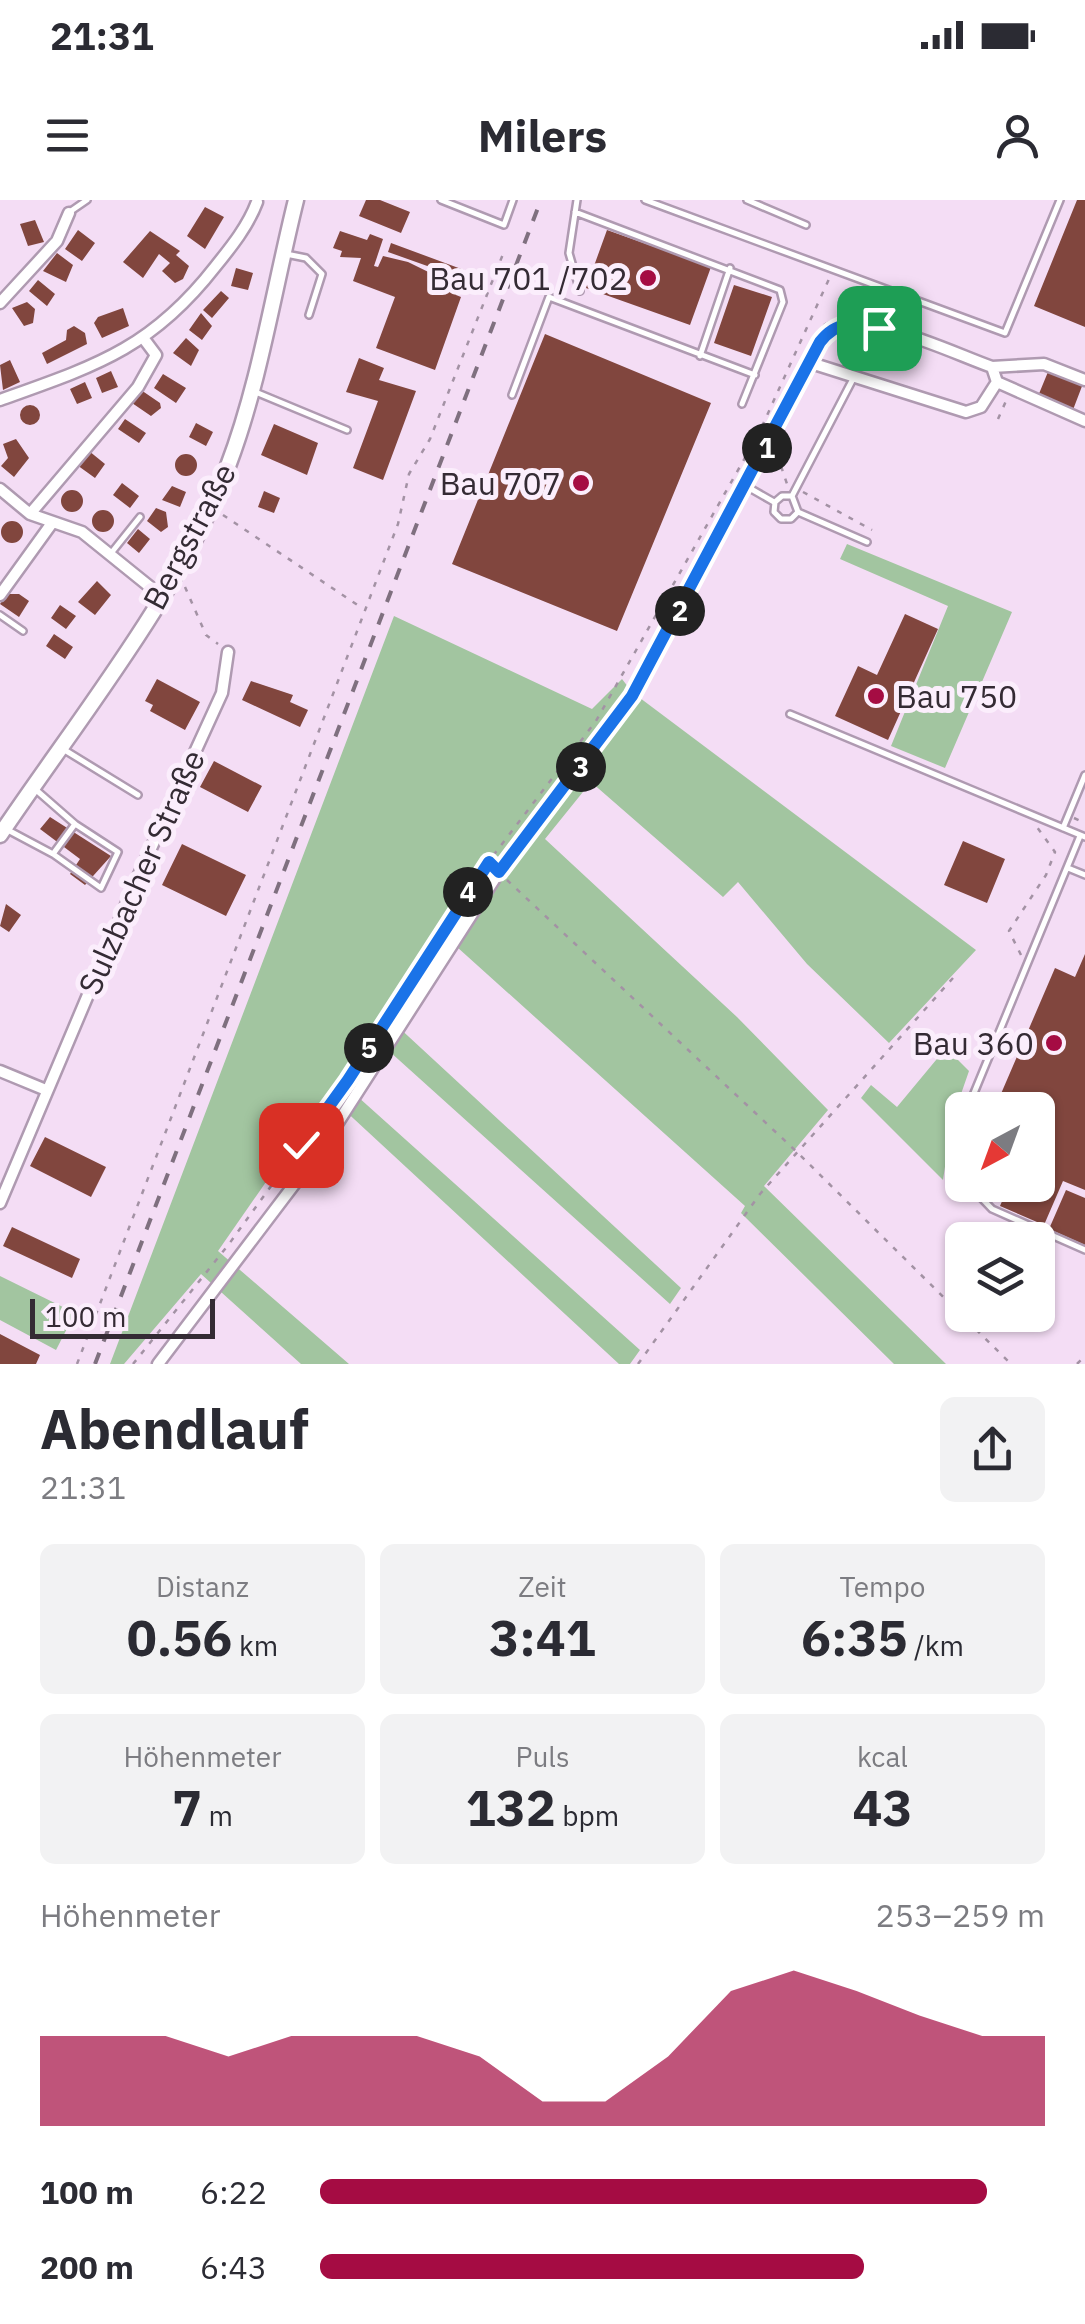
<!DOCTYPE html>
<html lang="de">
<meta charset="utf-8">
<style>
body{margin:0;font-family:"IBM Plex Sans",sans-serif;background:#f2f2f3;color:#2b2b33;height:100vh;display:flex;flex-direction:column;font-size:38px;white-space:nowrap}
*{box-sizing:border-box;margin:0}
p{font-size:32px;color:#7c7c81}
.icon{flex:none;width:55px;height:55px;fill:none;stroke:currentColor;stroke-width:2;stroke-linecap:round;stroke-linejoin:round}
.map{position:relative;height:1164px;overflow:hidden}
.sheet{display:flex;flex-direction:column;background:#fff;flex:1}
.sheet>*{flex:none}
.needle{width:65px;rotate:221deg}
.fabs{position:absolute;left:945px;top:892px;display:grid;gap:20px}
.fabs a{display:grid;place-items:center;width:110px;height:110px;border-radius:15px;background:#fff;box-shadow:0 2px 8px #0004;font-size:50px}
.scale{position:absolute;left:30px;bottom:25px;width:185px;box-sizing:border-box;padding-left:10px;border:5px solid #342b34;border-top:0;font-size:28px;line-height:35px;white-space:nowrap;color:#342b34;-webkit-text-stroke:8px #fbeefc;paint-order:stroke}
.pin{position:absolute;display:grid;place-items:center;width:85px;height:85px;color:#fff;margin:-42px;border-radius:20px;box-shadow:0 5px 15px #0006}
.km{position:absolute;width:50px;height:50px;margin:-25px;border-radius:50%;background:#222;color:#fff;font-size:28px;line-height:50px;text-align:center}
.round{display:grid;place-items:center;flex:none;width:105px;height:105px;border-radius:15px;background:#f2f2f3}
.summary{display:flex;align-items:center;justify-content:space-between;height:170px;padding:0 40px}
h1{font-size:55px;font-weight:700;line-height:75px}
.figures{display:grid;grid-template-columns:repeat(3,1fr);gap:15px;height:170px;padding:10px 40px}
.figures div{display:grid;align-content:center;border-radius:15px;background:#f2f2f3;text-align:center}
.figures b{font-size:50px;font-weight:700}
.figures small{font-size:28px;font-weight:400}
.figures p{font-size:28px}
.chart{height:280px;padding:20px 40px}
.chart p{display:flex;justify-content:space-between}
.chart svg{width:100%;height:180px;margin-top:10px;fill:#a50c43;opacity:.7}
ul{padding:0 40px;list-style:none;font-size:32px}
li{display:grid;grid-template-columns:160px 120px 1fr;align-items:center;height:75px}
li i{height:25px;border-radius:12px;background:#a50c43}
.status{display:flex;justify-content:space-between;align-items:center;height:70px;padding:0 50px;background:#fff;direction:ltr}
.status svg{height:28px;fill:currentColor}
header{display:flex;justify-content:space-between;align-items:center;height:130px;padding:0 40px;background:#fff;font-size:45px;font-weight:700}
.map>svg:first-child{display:block}
</style>
<div class="status"><b>21:31</b><svg viewBox="0 0 49 12"><path d="M0 12V9h3v3zM5 12V6h3v6zM10 12V3h3v9zM15 12V0h3v12zM26 1h20v11H26zM47 4h2v5h-2z"/></svg></div>
<header><svg class="icon" aria-label="menu" viewBox="0 0 24 24"><path d="M4 6h16M4 12h16M4 18h16"/></svg>Milers<svg class="icon" aria-label="person" viewBox="0 0 24 24"><circle cx="12" cy="8" r="4"/><path d="M4 21q1-7 8-7t8 7"/></svg></header>
<div class="map">
<svg width="1085" height="1164" viewBox="0 0 1085 1164">
<rect width="100%" height="100%" fill="#f4ddf5"/>
<!-- green -->
<path fill="#a2c5a0" d="M847 344 1012 412 945 568 891 546 948 406 840 359Z
M394 416 592 509 622 479 632 492 976 750 889 843 807 764 738 682 723 697 591 582 545 639 737 817 828 910 764 986 946 1164H894L741 1013 745 1006 437 729 382 812 681 1088 670 1104 369 833 338 879 640 1150 630 1164H619L327 894 218 1051 349 1164H301L201 1074 124 1164H110Z
M946 848 969 871 952 920 943 980 861 898 871 885 897 907Z
M0 1076 75 1113 56 1150 0 1120Z"/>
<!-- building -->
<path fill="#81463e" d="M366 0H380L410 12 401 33 359 16Z
M1077 0H1085V127L1034 106Z
M205 7 224 17 205 49 187 36Z
M35 20 44 42 28 46 20 24Z
M78 30 95 43 82 61 65 49Z
M607 30 711 67 690 125 586 88Z
M150 31 180 51 176 55 189 66 183 79 175 83 162 71 170 63 159 54 143 78 123 62Z
M340 31 367 40 370 34 383 39 374 66 378 67 383 56 408 62 459 87 456 95 461 97 435 170 376 148 395 97 353 81 361 58 340 57 342 51 333 48Z
M391 43 464 70 461 78 388 52Z
M57 53 73 65 66 82 43 71Z
M236 68 253 73 248 90 231 86Z
M38 80 55 94 47 106 29 91Z
M734 85 772 97 751 156 714 143Z
M221 91 229 98 212 118 203 110Z
M27 102 35 109 33 123 24 126 12 108Z
M123 108 129 126 102 138 94 123 98 117Z
M201 113 212 126 202 140 189 130Z
M74 126 85 133 87 144 47 164 42 153 66 140 67 130Z
M545 134 711 203 617 431 452 364Z
M186 138 199 150 191 166 173 153Z
M359 158 384 168 379 180 416 191 383 280 353 268 378 201 346 192Z
M10 160 20 182 3 190 0 165Z
M1050 167 1084 181 1071 215 1036 201Z
M111 171 118 187 102 193 96 178Z
M163 174 186 188 176 203 154 188Z
M85 182 92 198 77 204 70 189Z
M141 190 160 203 161 208 151 216 132 203Z
M20 215a10 10 0 1 1 20 0a10 10 0 1 1-20 0Z
M125 219 146 233 139 243 118 229Z
M196 223 213 232 206 246 189 237Z
M274 224 318 243 307 275 261 255Z
M16 239 29 258 14 277 1 266 8 258 3 244Z
M89 251 105 264 95 278 77 265Z
M175 265a11 11 0 1 1 22 0a11 11 0 1 1-22 0Z
M122 283 139 296 130 308 113 295Z
M172 286 186 292 180 307 162 300Z
M61 301a11 11 0 1 1 22 0a11 11 0 1 1-22 0Z
M264 291 280 298 274 313 258 307Z
M156 308 166 312 168 327 161 332 147 321Z
M92 321a11 11 0 1 1 22 0a11 11 0 1 1-22 0Z
M1 332a11 11 0 1 1 22 0a11 11 0 1 1-22 0Z
M138 329 150 339 139 353 127 343Z
M97 381 111 395 95 415 78 402Z
M7 394H19L29 401 19 417 0 404Z
M60 405 76 416 66 429 51 418Z
M905 414 938 429 888 540 835 516 858 466 877 475Z
M54 434 73 447 65 459 46 446Z
M157 479 200 502 185 530 150 511 153 505 145 501Z
M251 481 293 495 290 502 308 510 300 527 242 500Z
M214 561 262 586 248 612 200 587Z
M50 617 111 656 85 685 70 674 80 659 40 629Z
M963 641 1005 659 987 703 944 685Z
M182 644 246 675 226 716 162 685Z
M6 704 21 715 9 732 0 726Z
M1085 754V990L1063 981 1044 1025 1000 1006 1009 985H1038V910H994L1055 768 1075 777Z
M45 937 106 967 91 997 30 966Z
M1066 990 1085 998V1045L1049 1029Z
M12 1027 80 1059 72 1078 3 1046Z
M0 1134 40 1155 36 1164H0Z"/>
<g fill="none" stroke-linecap="round" stroke-linejoin="round">
<defs>
<path id="lane" d="M441 0 504 25 513 0
M577 0 569 53 580 91
M645 0 1005 133 1060 0
M747 0 806 25
M71 11 87 0
M575 12 780 90 783 102 742 204
M286 54 306 58 322 74 309 115
M700 156 730 68
M253 191 347 230
M512 195 549 97 755 175
M746 286 774 302
M792 296 854 177
M798 312 791 319H781L774 312 775 302 782 296H792L798 312 867 342
M112 352 140 317
M0 415 23 431
M790 514 1085 637
M63 549 138 595
M1063 628 1085 575
M6 629 53 654 75 624 35 589
M53 654 101 688 118 652 75 624
M1068 668 1085 675
M967 910 1080 636
M962 920 952 945 962 974
M969 985 992 1009 1085 1050"/>
<path id="street" d="M0 103 57 41 69 13
M811 163 966 212 981 207 997 182
M992 167 1044 164 1085 180
M0 200C95 166 151 149 215 67 232 46 248 26 257 2
M0 289 30 314 82 332 160 395
M30 314 138 187 156 155 144 139
M0 395 52 323
M0 871 46 890
M0 1003 137 679 222 493 228 452
M158 1164 321 949 499 672 632 495 829 129C869 111 952 153 992 167L997 182 1085 221"/>
<path id="secondary" d="M0 635C78 519 178 397 228 266 260 182 274 88 296 0"/>
</defs>
<!-- lane casing -->
<use href="#lane" stroke="#af9ab1" stroke-width="10"/>
<!-- street casing -->
<use href="#street" stroke="#af9ab1" stroke-width="15"/>
<!-- secondary casing -->
<use href="#secondary" stroke="#af9ab1" stroke-width="19"/>
<!-- path -->
<path stroke="#a392a4" stroke-width="2.5" stroke-dasharray="5 8" stroke-linecap="butt" d="M998 219 1006 201
M777 254 787 284
M803 292 872 330
M223 315 362 408
M185 387 206 435 218 444
M1074 618 1085 623
M507 680 798 953 1011 1164
M1021 755 1009 731 1046 675 1055 652 1034 623
M77 1164 398 324 409 274 430 239 505 49
M133 1164 229 1044 348 880 489 661 596 521 759 233 829 79
M638 1164 760 994 953 778
M1077 1164 1085 1156"/>
<!-- lane -->
<use href="#lane" stroke="#fff" stroke-width="5"/>
<!-- street -->
<use href="#street" stroke="#fff" stroke-width="10"/>
<!-- secondary -->
<use href="#secondary" stroke="#fff" stroke-width="14"/>
<!-- rail -->
<path stroke="#7f707f" stroke-width="4" stroke-dasharray="12 12" stroke-linecap="butt" d="M95 1164 541 0"/>
</g>
<g fill="none" stroke-linecap="round" stroke-linejoin="round">
<defs>
<path id="route" d="M301 945 348 880 489 662 499 672 632 496 820 142C837 120 854 123 879 128"/>
</defs>
<!-- route casing -->
<use href="#route" stroke="#fff" stroke-width="20"/>
<!-- route -->
<use href="#route" stroke="#1a73e8" stroke-width="12"/>
</g>
<!-- markers -->
<g fill="#a50c43" stroke="#fbeefc" stroke-width="4">
<circle cx="648" cy="78" r="10"/>
<circle cx="581" cy="283" r="10"/>
<circle cx="876" cy="496" r="10"/>
<circle cx="1054" cy="843" r="10"/>
</g>
<g text-anchor="middle" dominant-baseline="central" stroke-width="10" stroke-linejoin="round" paint-order="stroke">
<!-- poi labels -->
<g font-size="32" fill="#342b34" stroke="#fbeefc" text-anchor="end">
<text x="628" y="78">Bau 701 /702</text>
<text x="561" y="283">Bau 707</text>
<text x="896" y="496" text-anchor="start">Bau 750</text>
<text x="1034" y="843">Bau 360</text>
</g>
<!-- street labels -->
<g font-size="32" fill="#342b34" stroke="#fbeefc">
<text transform="translate(189 336) rotate(-62)">Bergstraße</text>
<text transform="translate(141 672) rotate(-66)">Sulzbacher Straße</text>
</g>
</g>
</svg>
<div class="fabs">
<a><svg class="needle" viewBox="-14 -14 28 28"><path d="M0-13l5 13h-10z" fill="#e53935"/><path d="M0 13l5-13h-10z" fill="#7c7c81"/></svg></a>
<a><svg class="icon" aria-label="layers" viewBox="0 0 24 24"><path d="M12 4l9 5-9 5-9-5zM3 14l9 5 9-5"/></svg></a>
</div>
<div class="scale">100 m</div>
<div class="pin" style="left:879px;top:128px;background:#1e9e55"><svg class="icon" aria-label="arrive" viewBox="0 0 24 24"><path d="M6 21V4h12l-3 4 3 4H6"/></svg></div>
<div class="pin" style="left:301px;top:945px;background:#d93025"><svg class="icon" aria-label="check" viewBox="0 0 24 24"><path d="M5 12l5 5 9-10"/></svg></div>
<b class="km" style="left:767px;top:248px">1</b>
<b class="km" style="left:680px;top:411px">2</b>
<b class="km" style="left:581px;top:567px">3</b>
<b class="km" style="left:468px;top:692px">4</b>
<b class="km" style="left:369px;top:848px">5</b>
</div>
<section class="sheet">
<div class="summary"><div><h1>Abendlauf</h1><p>21:31</p></div><a class="round"><svg class="icon" aria-label="share" viewBox="0 0 24 24"><path d="M12 15V3M7 8l5-5 5 5M5 13v7h14v-7"/></svg></a></div>
<div class="figures">
<div><p>Distanz</p><b>0.56<small> km</small></b></div>
<div><p>Zeit</p><b>3:41</b></div>
<div><p>Tempo</p><b>6:35<small> /km</small></b></div>
</div>
<div class="figures">
<div><p>Höhenmeter</p><b>7<small> m</small></b></div>
<div><p>Puls</p><b>132<small> bpm</small></b></div>
<div><p>kcal</p><b>43</b></div>
</div>
<div class="chart"><p><span>Höhenmeter</span>253–259 m</p>
<svg viewBox="0 0 160 44" preserveAspectRatio="none"><path d="M0 44V22L10 22L20 22L30 27L40 22L50 22L60 22L70 27L80 38L90 38L100 27L110 11L120 6L130 11L140 17L150 22L160 22V44z"/></svg>
</div>
<ul>
<li><b>100 m</b>6:22<i style="width:92%"></i></li>
<li><b>200 m</b>6:43<i style="width:75%"></i></li>
</ul>
</section>
